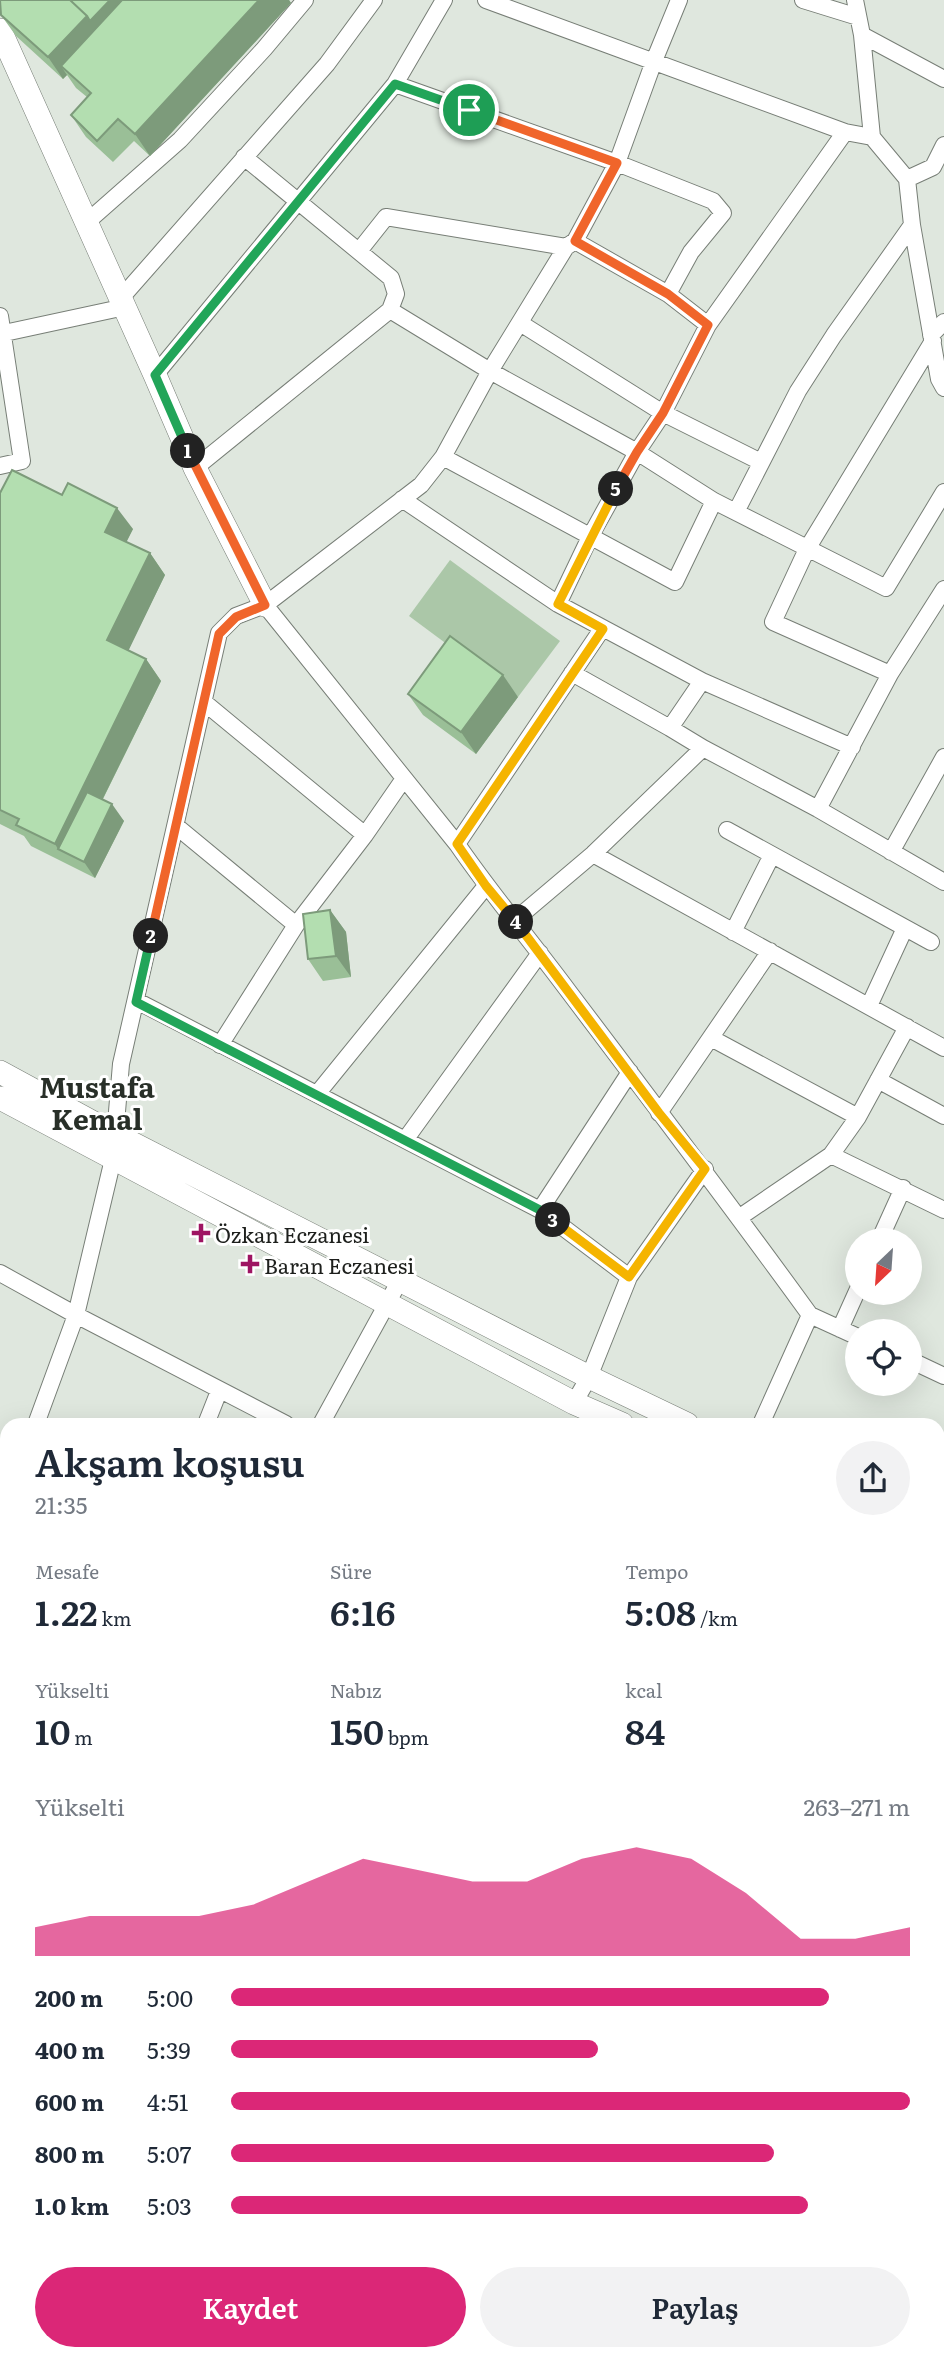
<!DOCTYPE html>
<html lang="tr">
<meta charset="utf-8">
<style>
body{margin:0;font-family:Literata,serif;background:#f2f2f3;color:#1f2937;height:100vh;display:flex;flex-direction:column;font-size:26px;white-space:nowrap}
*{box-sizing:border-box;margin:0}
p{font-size:23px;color:#747a83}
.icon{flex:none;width:38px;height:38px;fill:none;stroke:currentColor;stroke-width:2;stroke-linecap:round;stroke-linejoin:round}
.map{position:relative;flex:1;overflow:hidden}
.panel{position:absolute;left:0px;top:1418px;width:945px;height:943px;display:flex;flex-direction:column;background:#fff;border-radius:21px 21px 0 0;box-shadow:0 7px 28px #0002}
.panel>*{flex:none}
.needle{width:46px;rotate:205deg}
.controls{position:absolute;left:845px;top:1228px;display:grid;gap:14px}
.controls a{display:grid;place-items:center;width:77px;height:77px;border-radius:50%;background:#fff;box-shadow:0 7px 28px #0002;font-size:35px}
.pin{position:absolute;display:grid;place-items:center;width:60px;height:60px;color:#fff;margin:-30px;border:4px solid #fff;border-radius:50%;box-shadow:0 2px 7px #0007}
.km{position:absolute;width:35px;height:35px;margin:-18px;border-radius:50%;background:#222;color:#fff;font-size:19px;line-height:35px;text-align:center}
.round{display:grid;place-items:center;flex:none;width:74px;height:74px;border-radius:37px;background:#f2f2f3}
.headline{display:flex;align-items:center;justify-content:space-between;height:119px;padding:0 35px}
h1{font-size:38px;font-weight:600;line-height:52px}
.stats{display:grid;grid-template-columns:repeat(3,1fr);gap:10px;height:119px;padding:7px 35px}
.stats div{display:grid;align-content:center}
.stats b{font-size:35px;font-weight:600}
.stats small{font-size:19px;font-weight:400}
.stats p{font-size:19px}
.chart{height:196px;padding:14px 35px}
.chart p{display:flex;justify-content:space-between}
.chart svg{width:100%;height:126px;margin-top:7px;fill:#db2777;opacity:.7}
.cta{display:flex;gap:14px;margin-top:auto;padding:14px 35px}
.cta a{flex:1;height:80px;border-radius:42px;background:#db2777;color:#fff;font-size:28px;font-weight:600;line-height:80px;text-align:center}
.cta a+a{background:#f2f2f3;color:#1f2937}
ul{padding:0 35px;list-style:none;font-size:23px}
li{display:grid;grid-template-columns:112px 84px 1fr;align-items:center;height:52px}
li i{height:18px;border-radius:9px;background:#db2777}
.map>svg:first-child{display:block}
</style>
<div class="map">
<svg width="944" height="2360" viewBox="0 0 944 2360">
<rect width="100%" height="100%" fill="#dfe7de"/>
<!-- green -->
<path fill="#abc7a8" d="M450 560 560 641 518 697 409 616Z"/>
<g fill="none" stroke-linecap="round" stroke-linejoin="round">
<defs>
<path id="street" d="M486 0 845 132
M803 0 858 17
M862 35 944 79
M395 84 617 163 713 201 723 213 691 252 668 294
M907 179 933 167 944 145
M87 222 180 140 264 49 305 0
M912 225 939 379 944 388
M575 241 668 294 708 325
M359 251 386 217 566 247
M121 298 327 64 374 0
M390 310 490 371 637 452 714 501 886 588 944 492
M0 316 22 461 0 466
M520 323 663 413 761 462
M0 334 125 307
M931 335 944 322
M155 375 395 84 444 0
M443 457 675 582 714 501
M195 468 390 310 396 294 391 278 244 157
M402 499 558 604 702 681 670 728
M736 512 798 391 834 335 912 225 907 179 872 137 862 35 855 0
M558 604 590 537 637 452 663 413 708 325 845 132 872 137
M265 605 457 844C492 895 532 942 569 992 650 1099 731 1206 810 1315
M572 673 670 728 703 748 818 809 944 882
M890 674 773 622 807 549 933 341
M702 681 852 747
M205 703 365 835
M818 809 890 674 944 589
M176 826 296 925
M727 830 931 942
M457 844 602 629
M891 852 944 757
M593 854 944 1048
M515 920 593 854 703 748
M733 932 772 855
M137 1001 540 1210 629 1277
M869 1006 905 928
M711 1038 858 1117
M220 1045 296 925 365 835 403 780
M878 1080 944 1116
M317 1094 486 886
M659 1113 770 951
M405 1140 540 953
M831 1155 944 1210
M540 1210 630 1072
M740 1217 831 1155 858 1117 907 1027
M879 1241 903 1188
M0 1273 76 1315 286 1424
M840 1329 858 1289
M910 1360 944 1376
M574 1403 589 1377 629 1277 705 1169
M36 1424 76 1315 113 1159 121 1064 219 633 236 616 265 605 421 485 443 457 490 371 566 247 575 241 617 163 654 61 679 0
M206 1424 219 1391
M321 1424 400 1280
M761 1424 810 1315 858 1337
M0 1452 7 1456
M0 1536 7 1516
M0 1628 7 1633
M938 1766 944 1769
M0 1824H7
M938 1878 944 1867
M938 2109 944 2113
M0 2124H7
M938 2303 944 2307
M0 2319 7 2360
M10 2354 57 2360
M752 2354 758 2360
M210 2360 211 2354
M612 2360 617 2354
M657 2360 662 2354
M908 2360 912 2354"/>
<path id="secondary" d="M0 30 155 375 195 468 265 605
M0 1072 116 1135 589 1377 687 1424
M0 1098 574 1403 622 1424
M938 1545 944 1548
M938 1574 944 1576"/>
</defs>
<!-- street casing -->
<use href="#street" stroke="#777e76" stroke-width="18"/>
<!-- secondary casing -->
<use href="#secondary" stroke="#777e76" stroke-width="24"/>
<!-- street -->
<use href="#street" stroke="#fff" stroke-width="16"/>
<!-- secondary -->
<use href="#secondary" stroke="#fff" stroke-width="23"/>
</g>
<!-- wall -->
<path fill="#9abf97" d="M0 0H289L291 3 150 156 134 141 113 162 86 137 71 115 87 97 76 88 67 75 63 79 16 36 1 15Z
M0 493 133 529 126 542 150 553 165 575 128 650 146 659 161 681 103 799 124 821 95 878 31 846 24 836 0 824Z
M408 694 518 697 476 754 423 715Z
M330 910 346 932 351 977 323 981 308 959Z"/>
<!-- shaded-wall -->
<path fill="#7d9b7b" d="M110 0H137L61 66 67 75 63 79 48 57 87 16Z
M259 0H289L291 3 150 156 135 134Z
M117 508 133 529 121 553 105 532Z
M150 553 165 575 123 662 107 640Z
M146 659 161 681 74 857 58 849 55 844Z
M503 675 518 697 476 754 461 732Z
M112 804 124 821 95 878 84 862Z
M330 910 346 932 351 977 336 956Z"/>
<!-- building -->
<path fill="#b3deb0" stroke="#7d9b7b" stroke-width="2" d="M0 0H70L87 16 48 57 1 15Z
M70 0H110L90 21 87 16Z
M122 0H259L135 134 118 119 97 141 71 115 91 93 61 66Z
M12 470 62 495 68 483 117 508 105 532 150 553 107 640 146 659 55 844 16 825 19 819 0 810V493Z
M450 636 503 675 461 732 408 694Z
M87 792 112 804 84 862 58 849Z
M330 910 336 956 308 959 303 914Z"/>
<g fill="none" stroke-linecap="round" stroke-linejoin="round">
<defs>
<path id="split-1" d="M188 451 155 375 395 84 469 110"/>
<path id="split-2" d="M151 936 219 634 236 617 265 605 188 451"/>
<path id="split-3" d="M151 936 136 1002 540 1210 553 1220"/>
<path id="split-4" d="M516 922 659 1113 705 1169 629 1277 553 1220"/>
<path id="split-5" d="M516 922 486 886 457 844 603 629 558 604 616 489"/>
<path id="split-6" d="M469 110 617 163 575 241 668 294 708 325 663 413 637 452 616 489"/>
</defs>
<!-- split-1 casing -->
<use href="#split-1" stroke="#fff" stroke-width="14"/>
<!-- split-2 casing -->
<use href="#split-2" stroke="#fff" stroke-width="14"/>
<!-- split-3 casing -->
<use href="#split-3" stroke="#fff" stroke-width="14"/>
<!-- split-4 casing -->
<use href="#split-4" stroke="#fff" stroke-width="14"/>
<!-- split-5 casing -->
<use href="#split-5" stroke="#fff" stroke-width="14"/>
<!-- split-6 casing -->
<use href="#split-6" stroke="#fff" stroke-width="14"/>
<!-- split-1 -->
<use href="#split-1" stroke="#22a559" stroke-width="9"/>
<!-- split-2 -->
<use href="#split-2" stroke="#f0652b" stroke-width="9"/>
<!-- split-3 -->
<use href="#split-3" stroke="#22a559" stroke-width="9"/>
<!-- split-4 -->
<use href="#split-4" stroke="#f5b400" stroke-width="9"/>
<!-- split-5 -->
<use href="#split-5" stroke="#f5b400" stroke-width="9"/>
<!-- split-6 -->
<use href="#split-6" stroke="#f0652b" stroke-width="9"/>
</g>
<!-- markers -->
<g fill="#9e1462" stroke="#fff" stroke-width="2.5">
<path d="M197.5 1222.5h7v7h7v7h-7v7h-7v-7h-7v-7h7z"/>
<path d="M246.5 1253.5h7v7h7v7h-7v7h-7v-7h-7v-7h7z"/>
</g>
<g text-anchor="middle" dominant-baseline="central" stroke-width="6" stroke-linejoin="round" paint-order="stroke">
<!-- poi labels -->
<g font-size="21" fill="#1d1f1c" stroke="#fff" text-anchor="start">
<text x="215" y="1233">Özkan Eczanesi</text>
<text x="264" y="1264">Baran Eczanesi</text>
</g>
<!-- district labels -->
<g font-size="28" font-weight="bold" fill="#282f28" stroke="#fff">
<text x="97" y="1086">Mustafa<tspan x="97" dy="32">Kemal</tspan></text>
</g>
</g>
</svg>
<div class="controls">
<a><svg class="needle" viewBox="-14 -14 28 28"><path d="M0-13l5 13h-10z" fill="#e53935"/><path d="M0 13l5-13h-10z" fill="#747a83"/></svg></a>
<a><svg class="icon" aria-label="locate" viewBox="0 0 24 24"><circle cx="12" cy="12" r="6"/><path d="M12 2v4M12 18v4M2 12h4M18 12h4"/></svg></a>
</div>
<div class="pin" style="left:469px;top:110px;background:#1e9e55"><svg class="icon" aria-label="arrive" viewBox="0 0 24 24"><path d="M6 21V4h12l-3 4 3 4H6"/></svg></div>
<b class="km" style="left:188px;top:451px">1</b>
<b class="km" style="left:151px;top:936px">2</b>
<b class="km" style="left:553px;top:1220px">3</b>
<b class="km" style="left:516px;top:922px">4</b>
<b class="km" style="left:616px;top:489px">5</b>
<section class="panel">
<div class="headline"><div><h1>Akşam koşusu</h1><p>21:35</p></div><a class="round"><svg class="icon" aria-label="share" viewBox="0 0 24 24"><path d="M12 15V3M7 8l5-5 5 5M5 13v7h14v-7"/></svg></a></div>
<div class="stats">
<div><p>Mesafe</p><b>1.22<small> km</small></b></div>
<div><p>Süre</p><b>6:16</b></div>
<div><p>Tempo</p><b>5:08<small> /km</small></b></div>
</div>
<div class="stats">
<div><p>Yükselti</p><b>10<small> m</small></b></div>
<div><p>Nabız</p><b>150<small> bpm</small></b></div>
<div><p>kcal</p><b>84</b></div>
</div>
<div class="chart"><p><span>Yükselti</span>263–271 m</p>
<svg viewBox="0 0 160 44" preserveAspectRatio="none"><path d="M0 44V34L10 30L20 30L30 30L40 26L50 18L60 10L70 14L80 18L90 18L100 10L110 6L120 10L130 22L140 38L150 38L160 34V44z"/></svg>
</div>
<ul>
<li><b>200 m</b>5:00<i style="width:88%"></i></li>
<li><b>400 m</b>5:39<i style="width:54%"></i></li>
<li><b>600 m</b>4:51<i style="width:100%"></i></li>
<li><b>800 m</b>5:07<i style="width:80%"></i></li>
<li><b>1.0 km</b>5:03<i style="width:85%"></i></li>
</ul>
<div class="cta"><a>Kaydet</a><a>Paylaş</a></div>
</section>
</div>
